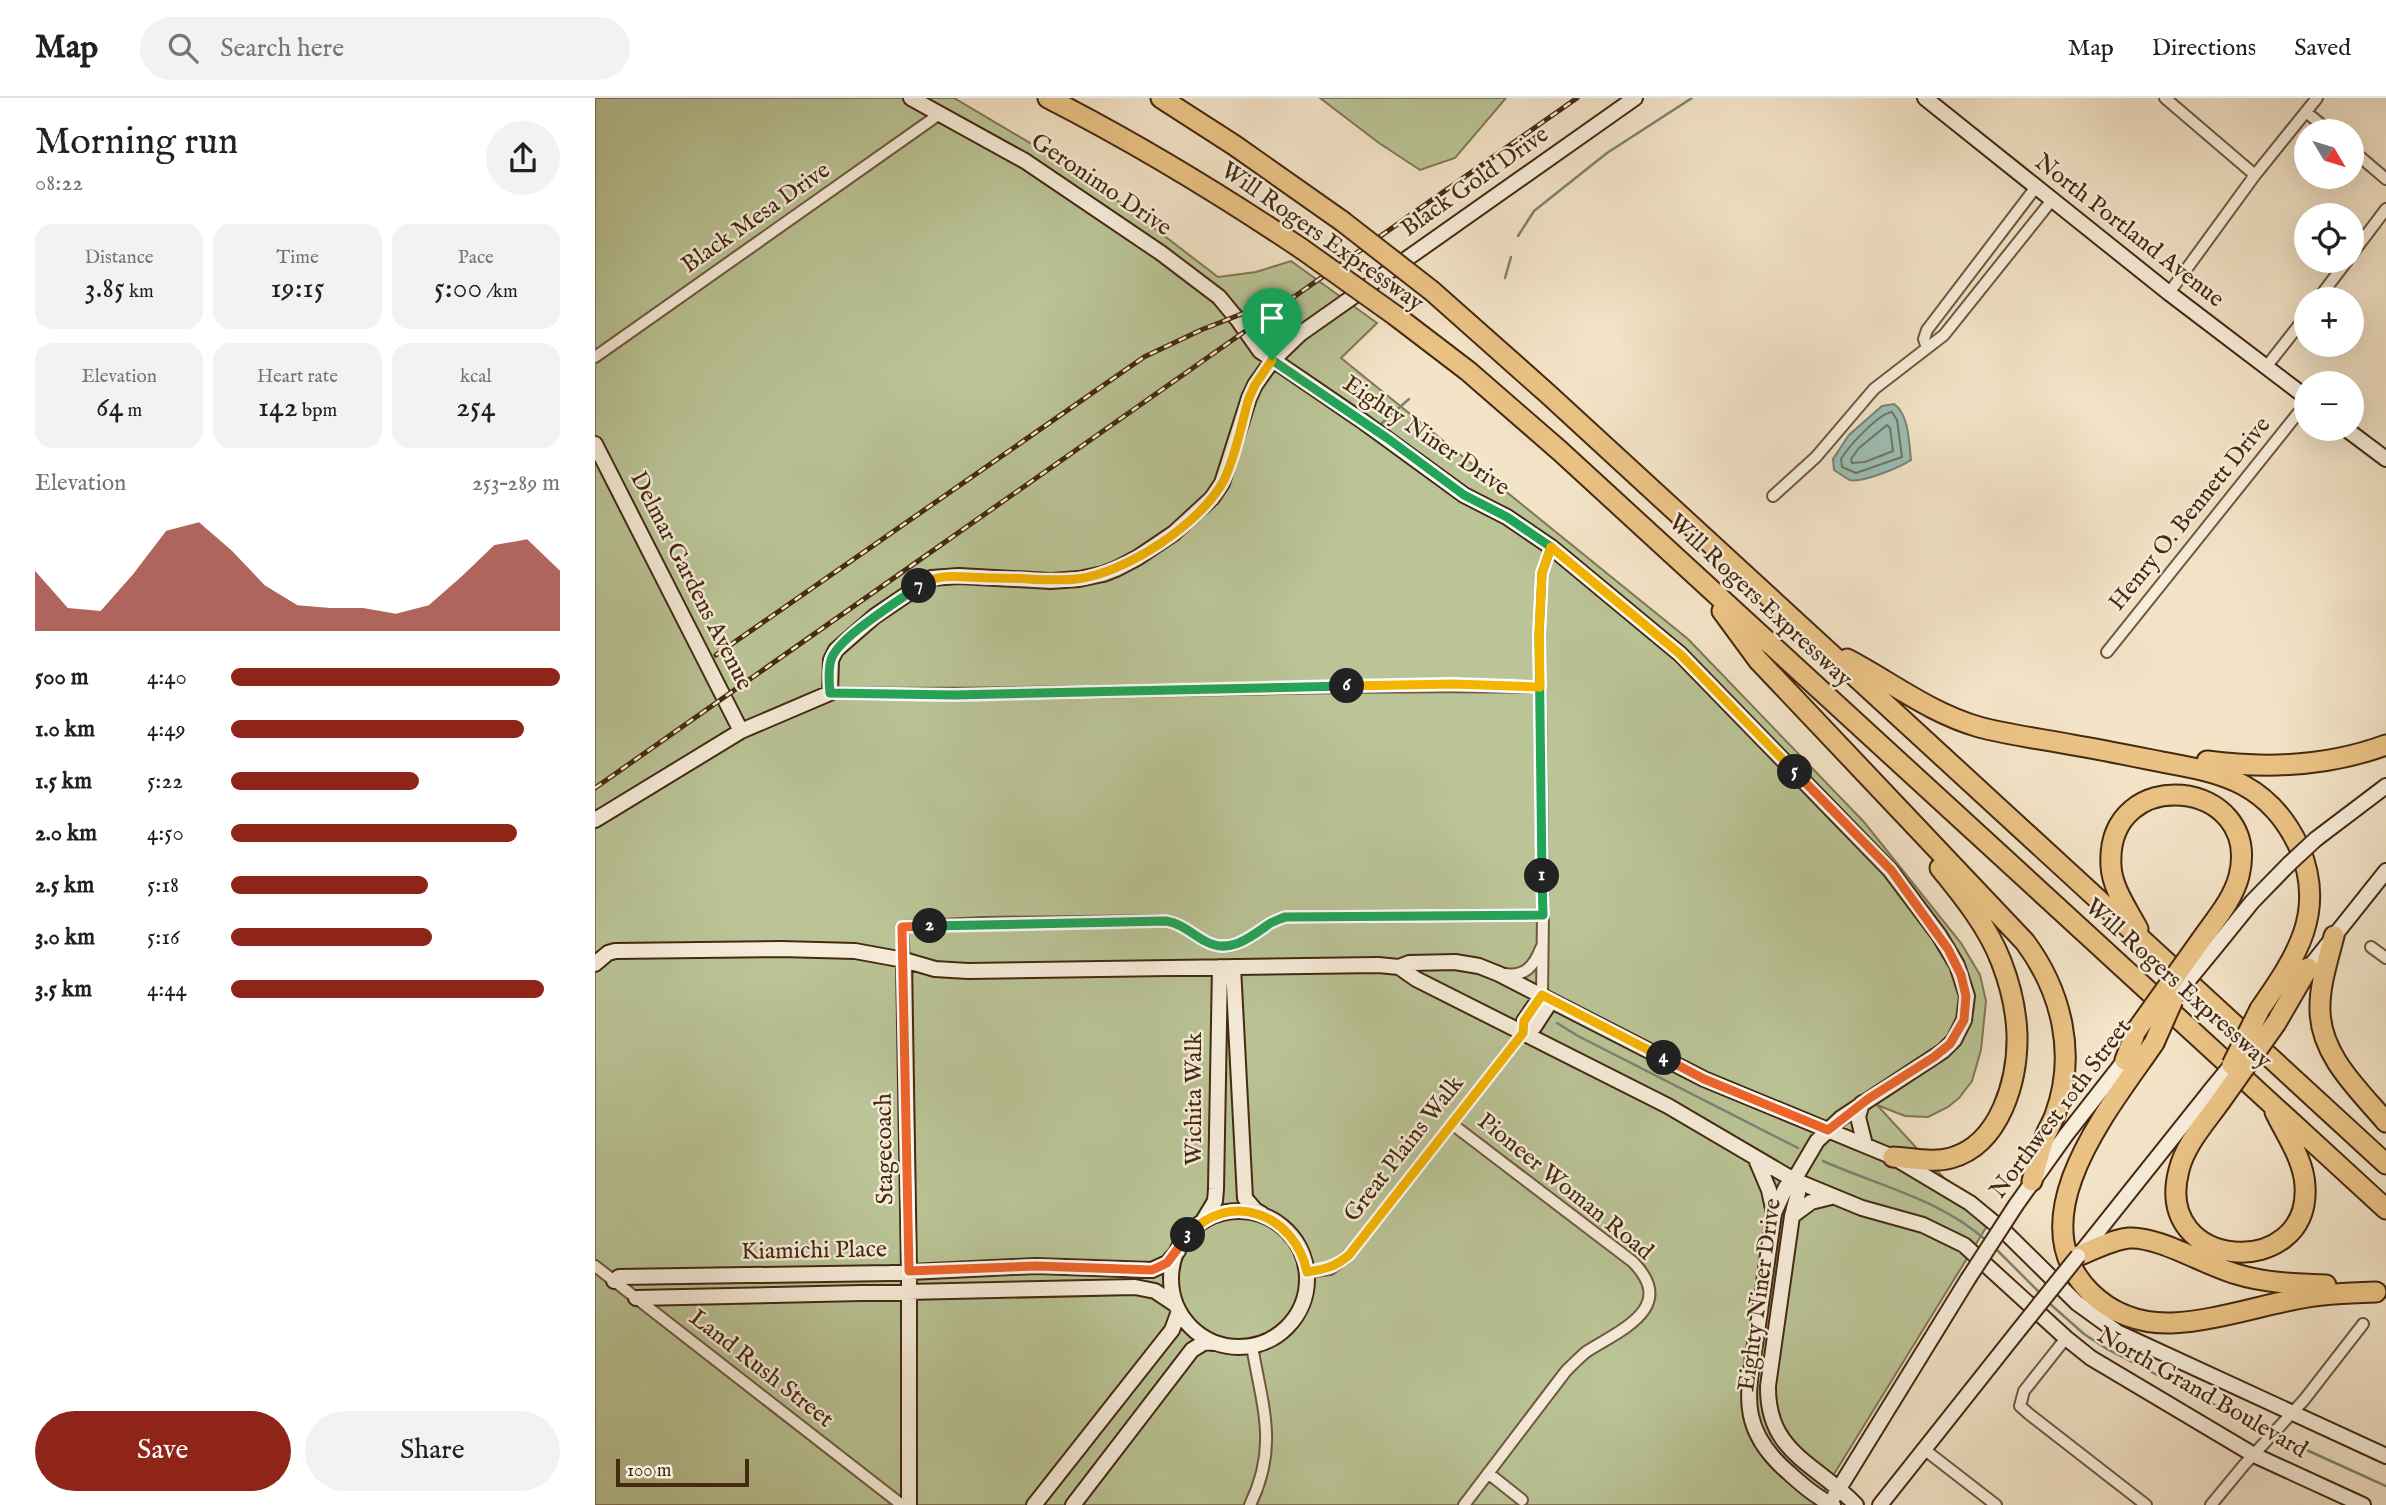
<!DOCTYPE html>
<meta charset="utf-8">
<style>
body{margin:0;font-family:"IM FELL English",serif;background:#f2f2f2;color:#202124;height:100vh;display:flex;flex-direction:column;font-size:26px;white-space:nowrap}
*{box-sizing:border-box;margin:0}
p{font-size:23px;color:#757577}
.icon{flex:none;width:38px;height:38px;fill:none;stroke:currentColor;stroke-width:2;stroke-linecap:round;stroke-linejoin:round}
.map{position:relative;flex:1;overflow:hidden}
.drawer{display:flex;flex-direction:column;background:#fff;width:595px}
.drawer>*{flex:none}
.needle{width:46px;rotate:128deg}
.controls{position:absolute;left:1699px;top:21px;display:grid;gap:14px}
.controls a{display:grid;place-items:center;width:70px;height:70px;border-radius:50%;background:#fff;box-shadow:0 7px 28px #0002;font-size:35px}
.scale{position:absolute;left:21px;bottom:18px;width:133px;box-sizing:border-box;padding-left:7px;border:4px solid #452910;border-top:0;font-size:19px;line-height:24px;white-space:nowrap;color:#452910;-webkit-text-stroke:5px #f7eddb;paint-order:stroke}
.pin{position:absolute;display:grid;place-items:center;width:60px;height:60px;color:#fff;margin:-72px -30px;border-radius:50% 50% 50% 0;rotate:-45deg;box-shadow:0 0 7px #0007}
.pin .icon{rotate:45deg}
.km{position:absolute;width:35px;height:35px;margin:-18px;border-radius:50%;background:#222;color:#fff;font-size:19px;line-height:35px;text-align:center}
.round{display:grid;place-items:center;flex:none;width:74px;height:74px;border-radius:37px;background:#f2f2f2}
.head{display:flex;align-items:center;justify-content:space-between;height:119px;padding:0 35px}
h1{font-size:38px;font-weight:600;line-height:52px}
.metrics{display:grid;grid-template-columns:repeat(3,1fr);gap:10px;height:119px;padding:7px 35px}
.metrics div{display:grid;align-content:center;border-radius:18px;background:#f2f2f2;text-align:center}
.metrics b{font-size:30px;font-weight:600}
.metrics small{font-size:19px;font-weight:400}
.metrics p{font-size:19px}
.chart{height:196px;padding:14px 35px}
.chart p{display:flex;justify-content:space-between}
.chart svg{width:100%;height:126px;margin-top:7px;fill:#8f2418;opacity:.7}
.action{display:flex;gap:14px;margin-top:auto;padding:14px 35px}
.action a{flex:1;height:80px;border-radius:42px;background:#8f2418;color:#fff;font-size:28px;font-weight:600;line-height:80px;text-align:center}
.action a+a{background:#f2f2f2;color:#202124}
ul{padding:0 35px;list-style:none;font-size:23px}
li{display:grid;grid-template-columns:112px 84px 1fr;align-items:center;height:52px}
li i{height:18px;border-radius:9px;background:#8f2418}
header{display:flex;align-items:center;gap:42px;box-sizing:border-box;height:98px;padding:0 35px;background:#fff;border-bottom:2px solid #e0e0e0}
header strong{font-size:33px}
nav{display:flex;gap:38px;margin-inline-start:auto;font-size:24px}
.search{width:490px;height:63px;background:#f2f2f2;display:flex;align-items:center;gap:18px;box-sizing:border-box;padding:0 24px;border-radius:38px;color:#757577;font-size:26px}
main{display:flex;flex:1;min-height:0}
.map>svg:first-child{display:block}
</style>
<header>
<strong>Map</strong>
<div class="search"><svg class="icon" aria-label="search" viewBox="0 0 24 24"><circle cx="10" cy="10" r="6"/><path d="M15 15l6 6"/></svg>Search here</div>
<nav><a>Map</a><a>Directions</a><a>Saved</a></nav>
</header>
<main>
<section class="drawer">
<div class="head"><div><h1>Morning run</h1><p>08:22</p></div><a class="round"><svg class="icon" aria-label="share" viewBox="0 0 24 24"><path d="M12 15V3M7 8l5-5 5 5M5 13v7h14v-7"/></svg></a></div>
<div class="metrics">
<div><p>Distance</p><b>3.85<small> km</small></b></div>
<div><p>Time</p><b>19:15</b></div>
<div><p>Pace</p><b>5:00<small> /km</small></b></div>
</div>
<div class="metrics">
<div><p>Elevation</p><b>64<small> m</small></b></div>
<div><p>Heart rate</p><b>142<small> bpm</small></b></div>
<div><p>kcal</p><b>254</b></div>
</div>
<div class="chart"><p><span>Elevation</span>253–289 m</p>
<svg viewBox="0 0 160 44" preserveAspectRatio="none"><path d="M0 44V23L10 36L20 37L30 24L40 9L50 6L60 16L70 28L80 35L90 36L100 36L110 38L120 35L130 25L140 14L150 12L160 23V44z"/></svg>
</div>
<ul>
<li><b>500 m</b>4:40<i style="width:100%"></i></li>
<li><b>1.0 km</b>4:49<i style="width:89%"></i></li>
<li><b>1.5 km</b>5:22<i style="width:57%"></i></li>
<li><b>2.0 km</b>4:50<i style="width:87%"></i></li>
<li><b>2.5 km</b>5:18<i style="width:60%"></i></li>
<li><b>3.0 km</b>5:16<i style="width:61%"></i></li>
<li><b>3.5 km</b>4:44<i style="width:95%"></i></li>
</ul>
<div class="action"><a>Save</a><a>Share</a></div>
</section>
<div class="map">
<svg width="1791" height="1407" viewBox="0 0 1791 1407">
<rect width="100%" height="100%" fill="#f3e3c7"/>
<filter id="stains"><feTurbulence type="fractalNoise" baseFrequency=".00286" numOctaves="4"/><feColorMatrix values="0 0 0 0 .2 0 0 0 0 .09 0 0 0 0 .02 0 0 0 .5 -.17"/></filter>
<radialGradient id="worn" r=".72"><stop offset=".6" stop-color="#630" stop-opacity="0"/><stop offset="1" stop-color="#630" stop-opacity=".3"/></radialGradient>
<!-- green -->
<path fill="#bac496" stroke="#807653" stroke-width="2" d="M0 0H359L464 62 529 107 623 179 661 174 696 163 782 225 746 260 1093 541 1269 724 1366 845 1385 877 1391 903 1386 952 1377 983 1364 1000 1353 1009 1333 1019 1310 1018 1282 1007 1349 1080 1400 1115 1220 1407H0Z
M725 0H911L860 60 825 72 784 45Z"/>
<!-- water -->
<path fill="#9bbeb4" stroke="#798272" stroke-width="2" d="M1299 306C1314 316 1314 345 1316 362 1306 369 1267 385 1255 382 1250 380 1244 375 1239 372L1238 361 1254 337 1287 308Z"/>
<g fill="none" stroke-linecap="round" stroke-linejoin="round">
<!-- shore -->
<path stroke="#707462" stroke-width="2" d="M1297 314 1302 322 1307 359 1261 375 1247 369 1246 361C1253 349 1284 315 1297 314Z
M1292 327 1295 330 1298 353 1270 364 1257 365 1256 361 1264 350Z"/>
<!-- stream -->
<path stroke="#798272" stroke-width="2.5" d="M923 138 939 113 1012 55 1097 0
M910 180 916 159
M787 325 814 301
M962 925 983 938 1203 1050
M1228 1063C1284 1088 1345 1101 1392 1143
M1400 1150 1447 1197
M1454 1205 1489 1236 1512 1251 1664 1330
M1694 1344 1791 1388"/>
<defs>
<path id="street" d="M1570 0 1660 77
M1711 14 1734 33
M1757 52 1791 81
M1757 156 1791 111
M1574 195 1660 77 1722 0
M1723 201 1752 163
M1332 250 1329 241 1332 232 1441 89
M0 259 346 15
M1671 269 1712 217
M1178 398 1221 359 1279 291 1349 237 1457 102
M1512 554 1712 304
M235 595C471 599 708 585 945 589
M1776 849 1791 860
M309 862 307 829 388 825 571 823C586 825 597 836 610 843 632 856 653 842 670 829 675 824 683 822 690 819L948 817
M910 876C930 879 939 868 946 850
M947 897 948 817 944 537 947 475 956 449
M857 1026 1038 1164C1083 1210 1025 1232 991 1254 984 1260 978 1266 971 1273L869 1407
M0 1168 307 1407
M712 1174 735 1171 754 1157 928 935
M1471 1240 1429 1293 1425 1308 1434 1316 1551 1407
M1330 1352 1401 1407
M893 1375 927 1402
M655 1407C684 1348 667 1308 657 1248
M1616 1407 1649 1367 1709 1302 1768 1226"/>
<path id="secondary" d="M316 0 430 63 566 155 624 199 643 222 665 253 766 322 869 397 912 419 956 449 1085 556 1295 772 1344 837 1362 867 1372 898 1369 922 1359 942 1348 953 1246 1020 1222 1043 1199 1082 1191 1089 1179 1115C1174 1152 1168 1190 1163 1227 1154 1291 1139 1328 1194 1375 1207 1387 1222 1400 1238 1407
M1330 0 1574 195 1712 300
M1751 331 1791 361
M0 346 146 633
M0 722 146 633 235 595 236 562 241 552 280 518 336 480 364 478 456 483 484 481 508 476 521 471 542 460 579 435 617 400 627 385 654 300 660 287 677 263 705 236 1040 0
M1721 741 1791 688
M1619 851 1657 804 1694 766
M309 862 314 1173V1407
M0 866 13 855 20 853 186 851 260 853 309 862 340 871 373 873 783 867 804 869 814 865 860 864 884 868 904 876 1109 981 1298 1059 1375 1105 1410 1134 1482 1205 1522 1234 1791 1358
M638 869 650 1100 660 1112 667 1116
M804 869 821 881 1073 1008 1199 1082 1267 1110 1328 1127 1369 1147 1471 1240 1496 1260 1659 1357 1768 1407
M1709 876 1791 773
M928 935 939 929 952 909 947 897
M928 935 929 923 947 897
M1267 1005 1263 1019 1270 1047
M1160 1059 1174 1092 1179 1115
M1199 1082 1203 1095 1197 1118 1173 1288C1172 1355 1221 1365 1261 1407
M1421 1107 1471 1037 1536 954
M576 1181a68 68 0 1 1 136 0a68 68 0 1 1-136 0Z
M1197 1118 1216 1104 1236 1099
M608 1123 620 1103 621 1091 625 869
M1485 1156 1615 993
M19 1183 24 1179 295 1175 441 1168 557 1172 572 1165 583 1153
M41 1200 540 1189 560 1193 581 1207
M1240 1397 1373 1181
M439 1407 577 1232 584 1213
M478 1407 597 1252 610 1244 619 1245
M1285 1407 1423 1233"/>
<path id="highway" d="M453 0C541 45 625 96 707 151
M566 0 639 47 747 123
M837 193 953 296 1791 1066
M801 218 873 273 965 353 1791 1111
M1127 513 1163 562 1430 844C1467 894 1482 957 1460 1017 1457 1025 1452 1033 1449 1041 1444 1055 1441 1069 1437 1083
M1252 561C1296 584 1335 615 1384 629 1414 637 1446 641 1478 647 1508 652 1537 658 1567 664 1594 669 1624 674 1648 687 1674 701 1692 723 1704 749 1732 814 1701 859 1665 911
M1612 663C1672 671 1734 668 1791 647
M1543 831C1533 812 1517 790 1516 768 1510 664 1668 680 1644 778 1638 802 1619 823 1606 842
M1739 838C1733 862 1724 888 1725 913 1726 958 1764 992 1791 1024
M1681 925 1713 870
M1559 945C1516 1008 1421 1120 1495 1194 1517 1216 1546 1226 1577 1225 1617 1223 1657 1210 1697 1202 1725 1196 1752 1195 1781 1194
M1530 962 1541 933
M1625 1004C1610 1025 1590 1047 1584 1072 1557 1174 1716 1183 1710 1088 1709 1062 1691 1037 1680 1014
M1298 1059C1317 1060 1338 1065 1356 1060 1406 1046 1423 981 1422 936 1421 911 1415 886 1406 863 1393 829 1368 798 1345 770
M1483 1158C1500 1151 1516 1142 1534 1140 1563 1138 1610 1167 1641 1176 1670 1185 1700 1186 1731 1187"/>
</defs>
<!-- street casing -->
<use href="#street" stroke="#70583e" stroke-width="14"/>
<!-- secondary casing -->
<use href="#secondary" stroke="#452910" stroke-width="18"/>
<!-- highway casing -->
<use href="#highway" stroke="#452910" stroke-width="23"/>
<!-- street -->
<use href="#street" stroke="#f7eddb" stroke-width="10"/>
<!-- secondary -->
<use href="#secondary" stroke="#f7eddb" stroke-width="14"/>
<!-- highway -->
<use href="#highway" stroke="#eac284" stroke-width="19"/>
<defs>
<path id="rail" d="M121 557 549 259 606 232 687 200
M0 690 982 0"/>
</defs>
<!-- rail casing -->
<use href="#rail" stroke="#452910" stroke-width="5"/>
<!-- rail -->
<use href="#rail" stroke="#f7eddb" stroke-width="2.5" stroke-dasharray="8" stroke-linecap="butt"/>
<defs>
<path id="secondary-bridge" d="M1694 766 1721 741
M1573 907 1619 851
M1615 993 1643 959
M1373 1181 1421 1107
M1423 1233 1483 1158"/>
<path id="highway-bridge" d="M747 123 837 193
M707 151 801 218
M1541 933 1606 842
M1559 945 1578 902
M1637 967 1665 911
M1625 1004 1681 925"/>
</defs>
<!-- secondary-bridge casing -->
<use href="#secondary-bridge" stroke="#452910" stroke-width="18" stroke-linecap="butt"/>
<!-- highway-bridge casing -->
<use href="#highway-bridge" stroke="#452910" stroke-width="23" stroke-linecap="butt"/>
<!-- secondary-bridge -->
<use href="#secondary-bridge" stroke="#f7eddb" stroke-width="14"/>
<!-- highway-bridge -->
<use href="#highway-bridge" stroke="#eac284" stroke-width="19"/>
</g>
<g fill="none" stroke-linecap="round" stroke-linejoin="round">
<defs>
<path id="split-1" d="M677 262 792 340 869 397 912 419 956 449 947 475 944 537 947 778"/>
<path id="split-2" d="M335 828 571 823C586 825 597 836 610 843 632 856 652 842 670 829 675 824 683 822 690 819L948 817 947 778"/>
<path id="split-3" d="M335 828 307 829 314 1173 441 1168 557 1172 572 1165 593 1137"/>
<path id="split-4" d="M593 1137C635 1091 700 1116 712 1174 730 1171 740 1169 754 1157L928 935 929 923 947 897 1069 960"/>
<path id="split-5" d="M1069 960 1109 981 1233 1032 1273 1001 1339 959 1355 946 1369 922 1371 898 1366 877 1353 851 1296 772 1200 674"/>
<path id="split-6" d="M752 588 858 586 945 589 944 537 947 475 956 449 1085 556 1200 674"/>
<path id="split-7" d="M324 488C305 502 242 540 236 562 233 572 234 584 235 595L359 597 752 588"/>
<path id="split-8" d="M324 488C345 473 372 480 397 480 425 479 453 484 482 481 529 476 607 425 629 382 641 357 646 327 654 300L660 287 677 262"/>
</defs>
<!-- split-1 casing -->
<use href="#split-1" stroke="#fff" stroke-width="14"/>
<!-- split-2 casing -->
<use href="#split-2" stroke="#fff" stroke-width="14"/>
<!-- split-3 casing -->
<use href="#split-3" stroke="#fff" stroke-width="14"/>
<!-- split-4 casing -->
<use href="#split-4" stroke="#fff" stroke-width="14"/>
<!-- split-5 casing -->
<use href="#split-5" stroke="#fff" stroke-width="14"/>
<!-- split-6 casing -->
<use href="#split-6" stroke="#fff" stroke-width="14"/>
<!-- split-7 casing -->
<use href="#split-7" stroke="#fff" stroke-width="14"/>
<!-- split-8 casing -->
<use href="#split-8" stroke="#fff" stroke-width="14"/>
<!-- split-1 -->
<use href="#split-1" stroke="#22a559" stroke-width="9"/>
<!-- split-2 -->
<use href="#split-2" stroke="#22a559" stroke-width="9"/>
<!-- split-3 -->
<use href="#split-3" stroke="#f0652b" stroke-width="9"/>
<!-- split-4 -->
<use href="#split-4" stroke="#f5b400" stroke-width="9"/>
<!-- split-5 -->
<use href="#split-5" stroke="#f0652b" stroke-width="9"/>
<!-- split-6 -->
<use href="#split-6" stroke="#f5b400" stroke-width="9"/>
<!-- split-7 -->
<use href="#split-7" stroke="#22a559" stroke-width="9"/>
<!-- split-8 -->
<use href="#split-8" stroke="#f5b400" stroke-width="9"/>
</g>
<g text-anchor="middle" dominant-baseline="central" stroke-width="5" stroke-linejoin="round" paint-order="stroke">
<!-- street labels -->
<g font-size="24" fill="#452910" stroke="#f7eddb">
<text transform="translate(880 84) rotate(-35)">Black Gold Drive</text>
<text transform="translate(506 87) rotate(34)">Geronimo Drive</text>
<text transform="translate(161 120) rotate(-35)">Black Mesa Drive</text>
<text transform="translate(1534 133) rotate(38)">North Portland Avenue</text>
<text transform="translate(727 139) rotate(35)">Will Rogers Expressway</text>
<text transform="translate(831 338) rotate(34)">Eighty Niner Drive</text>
<text transform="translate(1595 416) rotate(-51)">Henry O. Bennett Drive</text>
<text transform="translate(96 483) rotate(63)">Delmar Gardens Avenue</text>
<text transform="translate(1165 503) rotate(43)">Will Rogers Expressway</text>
<text transform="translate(1583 886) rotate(42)">Will Rogers Expressway</text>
<text transform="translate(599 1001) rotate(-90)">Wichita Walk</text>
<text transform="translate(1466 1011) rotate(-53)">Northwest 10th Street</text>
<text transform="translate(290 1051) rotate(-91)">Stagecoach</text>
<text transform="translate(809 1051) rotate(-52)">Great Plains Walk</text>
<text transform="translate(970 1089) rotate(39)">Pioneer Woman Road</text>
<text transform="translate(219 1153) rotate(-1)">Kiamichi Place</text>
<text transform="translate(1165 1197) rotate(-82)">Eighty Niner Drive</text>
<text transform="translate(166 1271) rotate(38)">Land Rush Street</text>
<text transform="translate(1607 1295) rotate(30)">North Grand Boulevard</text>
</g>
</g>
<rect width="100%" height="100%" filter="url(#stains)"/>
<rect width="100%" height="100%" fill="url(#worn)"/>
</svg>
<div class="controls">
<a><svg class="needle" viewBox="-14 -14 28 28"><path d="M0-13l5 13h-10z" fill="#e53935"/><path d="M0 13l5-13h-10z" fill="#757577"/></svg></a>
<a><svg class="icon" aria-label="locate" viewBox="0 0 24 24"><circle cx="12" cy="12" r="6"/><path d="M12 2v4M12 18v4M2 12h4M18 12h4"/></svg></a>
<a>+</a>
<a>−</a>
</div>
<div class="scale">100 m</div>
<div class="pin" style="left:677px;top:262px;background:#1e9e55"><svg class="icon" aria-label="arrive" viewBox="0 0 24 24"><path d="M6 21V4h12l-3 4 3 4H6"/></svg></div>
<b class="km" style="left:947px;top:778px">1</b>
<b class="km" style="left:335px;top:828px">2</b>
<b class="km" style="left:593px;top:1137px">3</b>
<b class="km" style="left:1069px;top:960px">4</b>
<b class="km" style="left:1200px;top:674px">5</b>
<b class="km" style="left:752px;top:588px">6</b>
<b class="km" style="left:324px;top:488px">7</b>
</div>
</main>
